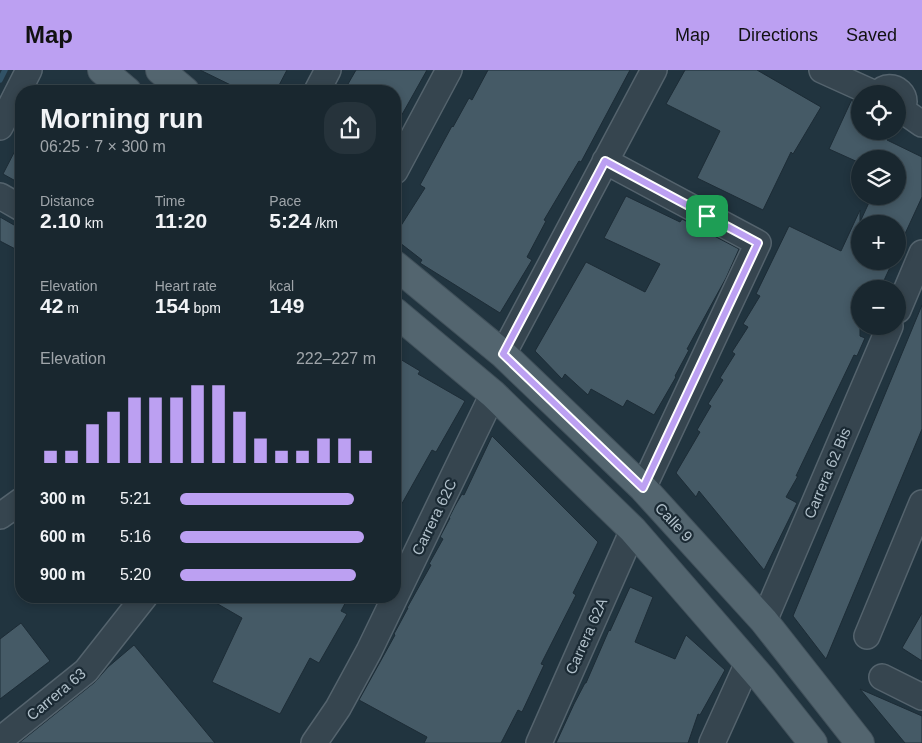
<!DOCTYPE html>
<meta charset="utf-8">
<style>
body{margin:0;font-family:Arial,sans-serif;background:#26333b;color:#f1f3f6;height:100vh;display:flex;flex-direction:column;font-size:19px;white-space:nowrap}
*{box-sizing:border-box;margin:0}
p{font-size:16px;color:#9fa5aa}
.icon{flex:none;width:28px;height:28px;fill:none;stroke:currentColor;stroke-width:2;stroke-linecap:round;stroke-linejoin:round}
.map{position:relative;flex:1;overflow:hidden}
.drawer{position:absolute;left:15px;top:15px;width:386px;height:518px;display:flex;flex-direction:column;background:#19272f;border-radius:20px;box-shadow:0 2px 8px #0003,0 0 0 1px #37444b}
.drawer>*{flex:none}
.controls{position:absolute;left:851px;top:15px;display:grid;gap:10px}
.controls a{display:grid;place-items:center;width:55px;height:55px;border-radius:50%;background:#19272f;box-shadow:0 2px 8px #0003,0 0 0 1px #37444b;font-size:25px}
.pin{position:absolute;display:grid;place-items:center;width:42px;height:42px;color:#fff;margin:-21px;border-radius:10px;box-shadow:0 2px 8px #0006}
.round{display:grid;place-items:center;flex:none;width:52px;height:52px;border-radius:20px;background:#26333b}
.head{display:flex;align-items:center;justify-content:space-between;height:85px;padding:0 25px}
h1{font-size:28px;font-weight:700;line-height:38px}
.metrics{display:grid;grid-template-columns:repeat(3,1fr);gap:8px;height:85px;padding:5px 25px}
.metrics div{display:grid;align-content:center}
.metrics b{font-size:21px;font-weight:700}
.metrics small{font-size:14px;font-weight:400}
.metrics p{font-size:14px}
.chart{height:140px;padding:10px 25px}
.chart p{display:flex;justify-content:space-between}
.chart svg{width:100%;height:90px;margin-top:5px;stroke:#bca0f2;stroke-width:6}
ul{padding:0 25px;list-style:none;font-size:16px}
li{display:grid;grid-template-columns:80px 60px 1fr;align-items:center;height:38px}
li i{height:12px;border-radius:6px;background:#bca0f2}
header{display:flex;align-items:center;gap:30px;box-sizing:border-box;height:70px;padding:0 25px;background:#bca0f2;color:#111}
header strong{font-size:24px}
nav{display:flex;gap:28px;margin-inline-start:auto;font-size:18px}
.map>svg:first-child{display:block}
</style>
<header>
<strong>Map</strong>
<nav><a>Map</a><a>Directions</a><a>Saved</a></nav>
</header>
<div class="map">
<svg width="922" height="673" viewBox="0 0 922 673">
<rect width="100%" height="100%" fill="#21343f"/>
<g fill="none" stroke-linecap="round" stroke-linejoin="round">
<!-- stream -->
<path stroke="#315266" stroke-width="5.5" d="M0 10 5 0"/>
</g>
<!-- building -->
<path fill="#455a66" stroke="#1d2c36" d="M200 0H287L276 21H243Z
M356 0H427L395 57V21H344Z
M488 0H630L581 92 579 91 544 150 546 151 527 187 532 190 500 243 420 193 422 190 395 169V165L425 118 420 115 452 56 453 57 469 28 472 30Z
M685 0H757L821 37 793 84 791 82 763 140 697 108 720 61 666 34Z
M852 29 853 37 860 40V61H892L887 70 922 87V127L898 179V154H860V191H893L880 219H860V266L865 268 857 286 854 285 807 383 796 406H798L786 427 797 433 764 500 699 421 696 427 676 403 700 362 697 360 711 336 708 334 723 310 720 308 735 284 732 282 748 257 743 254 760 226 756 224 789 156 841 181 860 140V152L872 126H898V89H860V93L829 79Z
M21 69V114L3 104Z
M626 126 680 152 682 149 739 179 726 208 687 279 689 280 675 306 676 307 654 345 627 330 623 337 591 319 588 325 565 304 562 309 535 281 586 192 645 222 660 194 604 168Z
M0 147 21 159V182L0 171Z
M922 235V359L826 589 793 546Z
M395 286 420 301 418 304 465 331 436 382 432 380 395 446Z
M492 366 598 472 573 523 576 525 541 594 544 595 522 642 518 640 501 673H424L427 667 359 630 395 565 394 564 408 538H407L431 495 429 494 443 469 440 467 450 448H449L455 436 462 424 464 425Z
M630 517 653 527 635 572 675 589 686 565 725 600 700 645 698 644 688 673H556L574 634 585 613H586L609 560 610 561Z
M204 526H349L341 541 347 544 319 593 310 588 280 644 212 612 242 548Z
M922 543V591L902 578Z
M21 553 50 591 0 629V569Z
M134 575 215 673H19L95 612 108 597Z
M860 619 922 646V673H905Z"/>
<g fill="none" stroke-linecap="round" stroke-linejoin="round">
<defs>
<path id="minor" d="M822 0 875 24
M317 21 328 0
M878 24C892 7 915 29 898 43
M902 40 922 54
M0 57 29 0
M605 91 758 173 643 418
M395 101 449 0
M0 126 21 138
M898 240 922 183
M503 284 654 0
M0 446 21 431
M764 551 890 256
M867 566 922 433
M882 607 922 627
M0 670 86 601 145 526
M314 673 338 638 369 581 493 324
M539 673 633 460
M712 673 748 593"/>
<path id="major" d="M102 0 127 21
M160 0 185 21
M395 195 503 284 643 418 764 551 860 673
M395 242 493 324 633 460 763 610 813 673"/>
</defs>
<!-- minor casing -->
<use href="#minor" stroke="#54636d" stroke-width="28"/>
<!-- major casing -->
<use href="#major" stroke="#42515b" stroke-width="30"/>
<!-- minor -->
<use href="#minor" stroke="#36454f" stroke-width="25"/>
<!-- major -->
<use href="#major" stroke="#53656f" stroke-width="28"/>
</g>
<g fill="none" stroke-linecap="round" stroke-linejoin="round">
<defs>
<path id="route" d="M605 91 758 173 643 418 503 284Z"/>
</defs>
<!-- route casing -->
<use href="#route" stroke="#fff" stroke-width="10"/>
<!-- route -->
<use href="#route" stroke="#bca0f2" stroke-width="6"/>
</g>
<g text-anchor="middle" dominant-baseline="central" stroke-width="4.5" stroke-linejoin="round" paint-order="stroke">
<!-- street labels -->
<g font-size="15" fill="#b1c0ca" stroke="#1b2a34">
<text transform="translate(827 403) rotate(-67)">Carrera 62 Bis</text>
<text transform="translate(434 447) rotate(-64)">Carrera 62C</text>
<text transform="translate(674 452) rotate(47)">Calle 9</text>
<text transform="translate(586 566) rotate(-66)">Carrera 62A</text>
<text transform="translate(56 624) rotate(-40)">Carrera 63</text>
</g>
</g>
</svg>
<div class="controls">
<a><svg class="icon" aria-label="locate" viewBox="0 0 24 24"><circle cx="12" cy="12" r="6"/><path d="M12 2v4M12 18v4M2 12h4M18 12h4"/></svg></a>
<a><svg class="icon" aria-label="layers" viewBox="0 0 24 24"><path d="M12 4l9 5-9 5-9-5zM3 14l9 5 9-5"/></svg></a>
<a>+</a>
<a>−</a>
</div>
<div class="pin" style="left:707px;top:146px;background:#1e9e55"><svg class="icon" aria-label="arrive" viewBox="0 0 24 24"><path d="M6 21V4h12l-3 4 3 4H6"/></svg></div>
<section class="drawer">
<div class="head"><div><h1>Morning run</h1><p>06:25 · 7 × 300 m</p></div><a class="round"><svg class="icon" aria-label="share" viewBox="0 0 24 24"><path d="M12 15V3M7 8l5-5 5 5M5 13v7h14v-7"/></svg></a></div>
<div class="metrics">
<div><p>Distance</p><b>2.10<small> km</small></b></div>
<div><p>Time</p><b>11:20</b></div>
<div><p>Pace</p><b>5:24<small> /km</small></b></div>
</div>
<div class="metrics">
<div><p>Elevation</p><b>42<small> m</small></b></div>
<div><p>Heart rate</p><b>154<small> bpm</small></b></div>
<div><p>kcal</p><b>149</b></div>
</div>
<div class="chart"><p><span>Elevation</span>222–227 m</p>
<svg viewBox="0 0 160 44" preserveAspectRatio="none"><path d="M5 44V38M15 44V38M25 44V25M35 44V19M45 44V12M55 44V12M65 44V12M75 44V6M85 44V6M95 44V19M105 44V32M115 44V38M125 44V38M135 44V32M145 44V32M155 44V38"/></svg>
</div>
<ul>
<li><b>300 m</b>5:21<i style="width:89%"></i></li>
<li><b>600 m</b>5:16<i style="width:94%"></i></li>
<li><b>900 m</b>5:20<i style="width:90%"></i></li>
</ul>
</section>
</div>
